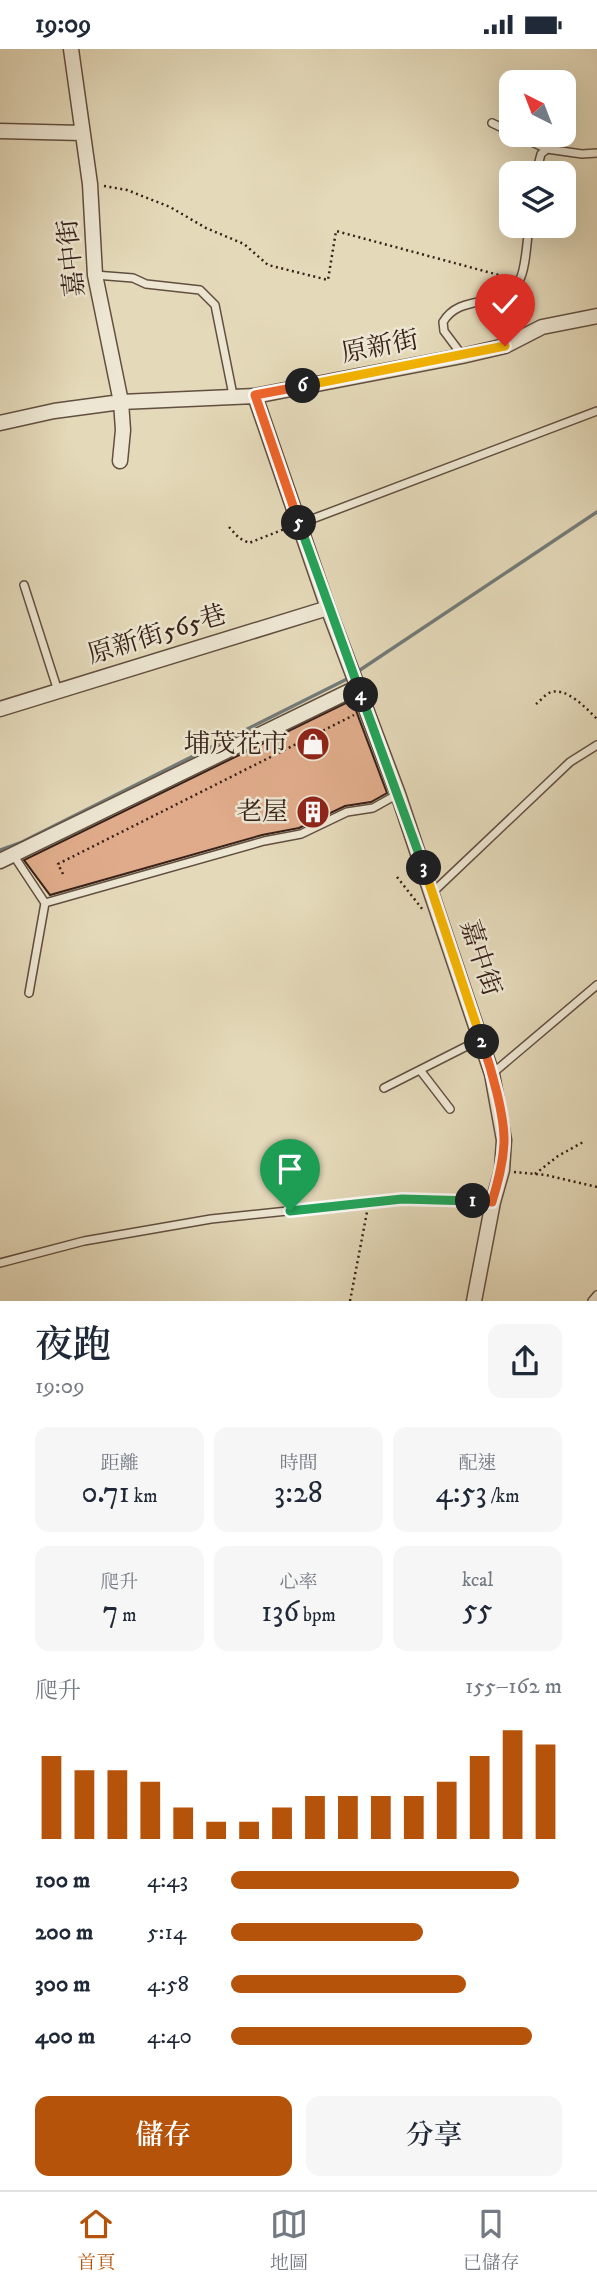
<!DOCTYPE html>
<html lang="zh-TW">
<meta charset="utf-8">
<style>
body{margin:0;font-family:"IM FELL DW Pica","Noto Serif TC",serif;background:#f6f6f7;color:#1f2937;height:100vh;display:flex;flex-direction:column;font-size:26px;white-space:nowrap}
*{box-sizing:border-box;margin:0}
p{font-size:23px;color:#747a83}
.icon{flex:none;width:38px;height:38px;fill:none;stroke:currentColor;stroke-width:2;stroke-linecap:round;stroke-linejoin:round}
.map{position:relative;height:1252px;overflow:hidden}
.side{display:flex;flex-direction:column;background:#fff;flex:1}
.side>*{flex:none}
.needle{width:46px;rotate:318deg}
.fabs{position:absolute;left:499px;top:21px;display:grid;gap:14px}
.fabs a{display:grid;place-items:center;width:77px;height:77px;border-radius:14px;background:#fff;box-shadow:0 7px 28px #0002;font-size:35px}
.pin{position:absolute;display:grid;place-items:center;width:60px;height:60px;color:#fff;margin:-72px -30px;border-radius:50% 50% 50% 0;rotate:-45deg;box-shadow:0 0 7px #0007}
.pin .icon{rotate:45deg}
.km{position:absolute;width:35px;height:35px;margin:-18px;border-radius:50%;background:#222;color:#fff;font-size:19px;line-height:35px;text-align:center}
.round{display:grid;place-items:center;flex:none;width:74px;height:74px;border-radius:14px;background:#f6f6f7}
.head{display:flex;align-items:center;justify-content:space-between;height:119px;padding:0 35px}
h1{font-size:38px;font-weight:600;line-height:52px}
.metrics{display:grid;grid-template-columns:repeat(3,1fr);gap:10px;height:119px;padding:7px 35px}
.metrics div{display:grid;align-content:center;border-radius:14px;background:#f6f6f7;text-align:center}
.metrics b{font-size:30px;font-weight:600}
.metrics small{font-size:19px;font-weight:400}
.metrics p{font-size:19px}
.chart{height:196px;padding:14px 35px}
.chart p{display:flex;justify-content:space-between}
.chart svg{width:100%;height:126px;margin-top:7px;stroke:#b45309;stroke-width:6}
.primary-button{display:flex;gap:14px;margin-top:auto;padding:14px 35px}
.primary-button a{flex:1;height:80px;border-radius:14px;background:#b45309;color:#fff;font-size:28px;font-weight:600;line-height:80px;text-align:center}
.primary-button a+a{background:#f6f6f7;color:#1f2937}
ul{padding:0 35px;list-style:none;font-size:23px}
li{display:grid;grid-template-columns:112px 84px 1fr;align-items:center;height:52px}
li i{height:18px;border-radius:9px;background:#b45309}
.status{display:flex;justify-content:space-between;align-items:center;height:49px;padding:0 35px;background:#fff;direction:ltr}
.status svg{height:19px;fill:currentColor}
.tabs{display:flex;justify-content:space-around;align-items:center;height:98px;border-top:2px solid #e0e1e3;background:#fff;font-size:19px;color:#747a83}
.tabs a{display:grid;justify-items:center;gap:4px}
.tabs .active{color:#b45309}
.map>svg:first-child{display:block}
</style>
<div class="status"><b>19:09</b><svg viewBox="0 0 49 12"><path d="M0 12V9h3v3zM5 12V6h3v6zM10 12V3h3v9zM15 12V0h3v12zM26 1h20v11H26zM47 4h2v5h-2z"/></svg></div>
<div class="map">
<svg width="597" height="1252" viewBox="0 0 597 1252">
<rect width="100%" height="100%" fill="#e4d9b9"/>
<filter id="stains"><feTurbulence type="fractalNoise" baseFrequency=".00286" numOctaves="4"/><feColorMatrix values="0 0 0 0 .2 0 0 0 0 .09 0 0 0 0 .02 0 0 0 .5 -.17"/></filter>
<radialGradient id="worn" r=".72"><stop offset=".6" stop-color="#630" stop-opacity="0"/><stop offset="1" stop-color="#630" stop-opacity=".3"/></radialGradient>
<!-- shadow -->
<path fill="#0003" d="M358 647 392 737 386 743 26 811 32 806Z"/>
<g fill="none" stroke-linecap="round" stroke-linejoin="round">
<!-- stream -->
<path stroke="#737b79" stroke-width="3.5" d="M357 623 597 463
M0 801 20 794 351 628"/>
</g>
<!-- building -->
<path fill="#dfab8a" stroke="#372118" stroke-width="2" d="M352 651 387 744 371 753 345 757 299 779 262 786 50 846 24 811Z"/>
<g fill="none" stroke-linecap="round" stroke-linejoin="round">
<defs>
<path id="lane" d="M492 74 511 83
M517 86 547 100
M536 124 541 105 547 100 582 105 597 104
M95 226 133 229 146 235 200 241 215 256 233 346
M462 306 444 282 443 273C461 243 499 262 519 232 526 221 527 190 529 177
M299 475 597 362
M24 536 58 642
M14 807 45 854 264 792 301 785 347 763 373 759 398 745
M432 844 570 713 597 696
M29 944 45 854
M420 1021 450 1060
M493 1024 597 936
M384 1039 481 990
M0 1214 84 1192 211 1170 402 1150 493 1153
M592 1252 597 1246"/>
<path id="street" d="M71 0 90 135 95 226 121 353 123 381 120 412
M0 82 82 84
M255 347 328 559 398 745 492 1025 504 1091 502 1121 493 1153 474 1252
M0 374 54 362 121 353 255 347 462 307 505 297 542 278 597 267
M0 660 328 559
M0 812 358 638"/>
</defs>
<!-- lane casing -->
<use href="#lane" stroke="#624f40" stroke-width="10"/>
<!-- street casing -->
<use href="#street" stroke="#624f40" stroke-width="17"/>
<!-- path -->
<path stroke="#372118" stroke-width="2.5" stroke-dasharray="2 3.5" stroke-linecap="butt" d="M104 137 127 141 170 158 206 179 244 195 268 216 328 231 336 182 510 229
M229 478 239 489 249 494 287 479
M536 655C540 652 545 646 549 644 565 636 587 660 597 670
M63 825 58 815 354 666
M397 828 423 861
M514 1123 546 1126 597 1138
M535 1125 558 1107 585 1092
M350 1252 367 1163"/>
<!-- lane -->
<use href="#lane" stroke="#ede6d2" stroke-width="7"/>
<!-- street -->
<use href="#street" stroke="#ede6d2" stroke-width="14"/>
</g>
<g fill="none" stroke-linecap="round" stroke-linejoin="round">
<defs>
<path id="split-1" d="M290 1162 402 1150 473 1152"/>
<path id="split-2" d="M473 1152 492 1153C498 1133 503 1115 504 1094 505 1067 491 1019 482 993"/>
<path id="split-3" d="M424 819 482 993"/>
<path id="split-4" d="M361 646 424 819"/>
<path id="split-5" d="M299 474 361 646"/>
<path id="split-6" d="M299 474 255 346 303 337"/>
<path id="split-7" d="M303 337 505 297"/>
</defs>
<!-- split-1 casing -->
<use href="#split-1" stroke="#fff" stroke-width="14"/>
<!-- split-2 casing -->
<use href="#split-2" stroke="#fff" stroke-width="14"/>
<!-- split-3 casing -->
<use href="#split-3" stroke="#fff" stroke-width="14"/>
<!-- split-4 casing -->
<use href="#split-4" stroke="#fff" stroke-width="14"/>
<!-- split-5 casing -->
<use href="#split-5" stroke="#fff" stroke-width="14"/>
<!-- split-6 casing -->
<use href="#split-6" stroke="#fff" stroke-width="14"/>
<!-- split-7 casing -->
<use href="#split-7" stroke="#fff" stroke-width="14"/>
<!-- split-1 -->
<use href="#split-1" stroke="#22a559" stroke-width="9"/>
<!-- split-2 -->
<use href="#split-2" stroke="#f0652b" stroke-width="9"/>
<!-- split-3 -->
<use href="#split-3" stroke="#f5b400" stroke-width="9"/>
<!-- split-4 -->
<use href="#split-4" stroke="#22a559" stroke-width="9"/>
<!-- split-5 -->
<use href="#split-5" stroke="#22a559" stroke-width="9"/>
<!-- split-6 -->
<use href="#split-6" stroke="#f0652b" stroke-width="9"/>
<!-- split-7 -->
<use href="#split-7" stroke="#f5b400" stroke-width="9"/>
</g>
<!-- icons -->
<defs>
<symbol id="shop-disc" viewBox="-11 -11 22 22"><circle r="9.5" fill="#8f2418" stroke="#ede6d2"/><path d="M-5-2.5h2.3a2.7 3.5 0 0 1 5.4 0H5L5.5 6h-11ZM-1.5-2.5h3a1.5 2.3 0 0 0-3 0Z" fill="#fff"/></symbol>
<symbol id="building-disc" viewBox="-11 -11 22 22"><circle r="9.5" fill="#8f2418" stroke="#ede6d2"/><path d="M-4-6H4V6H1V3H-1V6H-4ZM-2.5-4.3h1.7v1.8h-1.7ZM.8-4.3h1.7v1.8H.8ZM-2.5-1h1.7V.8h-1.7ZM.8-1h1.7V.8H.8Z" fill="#fff"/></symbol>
</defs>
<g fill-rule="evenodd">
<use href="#shop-disc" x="294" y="676" width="38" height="38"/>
<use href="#building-disc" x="294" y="744" width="38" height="38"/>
</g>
<g text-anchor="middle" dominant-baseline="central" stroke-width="5" stroke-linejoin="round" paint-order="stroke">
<!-- street labels -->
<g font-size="26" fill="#372118" stroke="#ede6d2">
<text transform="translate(72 209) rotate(-96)">嘉中街</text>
<text transform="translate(380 298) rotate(-11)">原新街</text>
<text transform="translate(157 586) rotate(-17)">原新街565巷</text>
<text transform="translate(480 909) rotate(72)">嘉中街</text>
</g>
<!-- poi labels -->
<g font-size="26" fill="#372118" stroke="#ede6d2" text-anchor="end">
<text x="288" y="695">埔茂花市</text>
<text x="288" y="763">老屋</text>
</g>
</g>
<rect width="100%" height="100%" filter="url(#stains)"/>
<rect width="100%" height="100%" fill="url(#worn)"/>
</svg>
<div class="fabs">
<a><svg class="needle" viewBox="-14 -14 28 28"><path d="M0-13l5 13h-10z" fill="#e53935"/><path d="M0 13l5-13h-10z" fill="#747a83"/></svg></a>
<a><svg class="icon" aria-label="layers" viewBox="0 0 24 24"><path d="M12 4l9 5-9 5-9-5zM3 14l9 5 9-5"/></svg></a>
</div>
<div class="pin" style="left:290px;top:1162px;background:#1e9e55"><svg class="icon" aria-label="arrive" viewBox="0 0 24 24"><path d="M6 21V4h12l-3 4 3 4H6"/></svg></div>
<div class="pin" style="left:505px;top:297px;background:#d93025"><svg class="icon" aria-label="check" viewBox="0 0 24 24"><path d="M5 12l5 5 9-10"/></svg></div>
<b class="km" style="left:473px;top:1152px">1</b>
<b class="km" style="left:482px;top:993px">2</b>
<b class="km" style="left:424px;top:819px">3</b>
<b class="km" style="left:361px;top:646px">4</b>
<b class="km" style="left:299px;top:474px">5</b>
<b class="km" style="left:303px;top:337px">6</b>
</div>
<section class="side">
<div class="head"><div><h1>夜跑</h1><p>19:09</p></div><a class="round"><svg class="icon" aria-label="share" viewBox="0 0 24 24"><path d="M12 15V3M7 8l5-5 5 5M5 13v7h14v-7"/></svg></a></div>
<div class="metrics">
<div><p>距離</p><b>0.71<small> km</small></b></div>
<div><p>時間</p><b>3:28</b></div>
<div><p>配速</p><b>4:53<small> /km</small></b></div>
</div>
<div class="metrics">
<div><p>爬升</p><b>7<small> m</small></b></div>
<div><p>心率</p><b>136<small> bpm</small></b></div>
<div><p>kcal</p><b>55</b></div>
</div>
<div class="chart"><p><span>爬升</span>155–162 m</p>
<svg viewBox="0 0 160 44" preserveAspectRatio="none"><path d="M5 44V15M15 44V20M25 44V20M35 44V24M45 44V33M55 44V38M65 44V38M75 44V33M85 44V29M95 44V29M105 44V29M115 44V29M125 44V24M135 44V15M145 44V6M155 44V11"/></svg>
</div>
<ul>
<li><b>100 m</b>4:43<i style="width:87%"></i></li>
<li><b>200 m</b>5:14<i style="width:58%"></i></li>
<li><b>300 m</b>4:58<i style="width:71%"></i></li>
<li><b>400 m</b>4:40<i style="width:91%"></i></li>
</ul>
<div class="primary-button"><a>儲存</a><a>分享</a></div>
</section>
<nav class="tabs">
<a class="active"><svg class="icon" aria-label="home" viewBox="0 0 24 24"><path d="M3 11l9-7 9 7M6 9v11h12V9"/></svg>首頁</a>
<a><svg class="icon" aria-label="map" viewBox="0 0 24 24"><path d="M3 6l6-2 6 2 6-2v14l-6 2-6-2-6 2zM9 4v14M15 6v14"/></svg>地圖</a>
<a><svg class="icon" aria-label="saved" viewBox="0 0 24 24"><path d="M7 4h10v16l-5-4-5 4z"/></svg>已儲存</a>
</nav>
